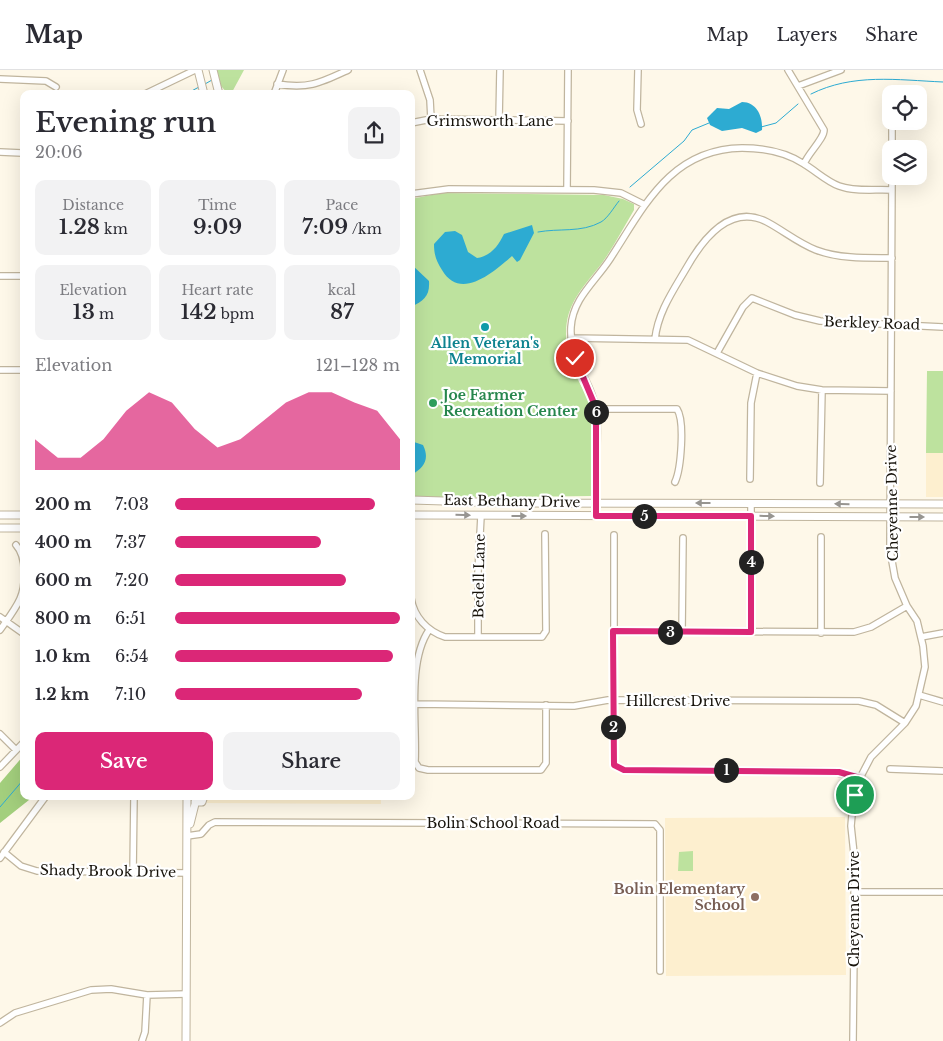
<!DOCTYPE html>
<meta charset="utf-8">
<style>
body{margin:0;font-family:"Libre Baskerville",serif;background:#f2f2f3;color:#2b2b33;height:100vh;display:flex;flex-direction:column;font-size:19px;white-space:nowrap}
*{box-sizing:border-box;margin:0}
p{font-size:16px;color:#7c7c81}
.icon{flex:none;width:28px;height:28px;fill:none;stroke:currentColor;stroke-width:2;stroke-linecap:round;stroke-linejoin:round}
.map{position:relative;flex:1;overflow:hidden}
.details{position:absolute;left:20px;top:20px;width:395px;height:710px;display:flex;flex-direction:column;background:#fff;border-radius:10px;box-shadow:0 5px 20px #0002}
.details>*{flex:none}
.buttons{position:absolute;left:882px;top:15px;display:grid;gap:10px}
.buttons a{display:grid;place-items:center;width:45px;height:45px;border-radius:10px;background:#fff;box-shadow:0 5px 20px #0002;font-size:25px}
.pin{position:absolute;display:grid;place-items:center;width:42px;height:42px;color:#fff;margin:-21px;border:2px solid #fff;border-radius:50%;box-shadow:0 1px 5px #0007}
.km{position:absolute;width:25px;height:25px;margin:-12px;border-radius:50%;background:#222;color:#fff;font-size:14px;line-height:25px;text-align:center}
.round{display:grid;place-items:center;flex:none;width:52px;height:52px;border-radius:10px;background:#f2f2f3}
.overview{display:flex;align-items:center;justify-content:space-between;height:85px;padding:0 15px}
h1{font-size:28px;font-weight:600;line-height:38px}
.stats{display:grid;grid-template-columns:repeat(3,1fr);gap:8px;height:85px;padding:5px 15px}
.stats div{display:grid;align-content:center;border-radius:10px;background:#f2f2f3;text-align:center}
.stats b{font-size:21px;font-weight:600}
.stats small{font-size:14px;font-weight:400}
.stats p{font-size:14px}
.chart{height:140px;padding:10px 15px}
.chart p{display:flex;justify-content:space-between}
.chart svg{width:100%;height:90px;margin-top:5px;fill:#db2777;opacity:.7}
.button{display:flex;gap:10px;margin-top:auto;padding:10px 15px}
.button a{flex:1;height:58px;border-radius:10px;background:#db2777;color:#fff;font-size:20px;font-weight:600;line-height:58px;text-align:center}
.button a+a{background:#f2f2f3;color:#2b2b33}
ul{padding:0 15px;list-style:none;font-size:16px}
li{display:grid;grid-template-columns:80px 60px 1fr;align-items:center;height:38px}
li i{height:12px;border-radius:6px;background:#db2777}
header{display:flex;align-items:center;gap:30px;box-sizing:border-box;height:70px;padding:0 25px;background:#fff;border-bottom:1px solid #e1e1e2}
header strong{font-size:24px}
nav{display:flex;gap:28px;margin-inline-start:auto;font-size:18px}
.map>svg:first-child{display:block}
</style>
<header>
<strong>Map</strong>
<nav><a>Map</a><a>Layers</a><a>Share</a></nav>
</header>
<div class="map">
<svg width="943" height="971" viewBox="0 0 943 971">
<rect width="100%" height="100%" fill="#fef8e9"/>
<!-- built -->
<path fill="#fdefcf" d="M926 383H943V427H926Z
M207 726H381V734L207 733Z
M845 747 846 905 666 906 665 748Z"/>
<!-- green -->
<path fill="#bde29e" d="M217 0H244L231 24H228L221 16Z
M441 123 604 125 623 129 634 134V140C624 157 614 176 602 193 578 224 560 239 568 283 571 303 586 320 592 340L591 426 411 428V129Z
M927 301H943V383H926Z
M693 781V801H678L679 782Z"/>
<!-- forest -->
<path fill="#a3cf7d" d="M24 685V726H34L0 753V713Z"/>
<!-- water -->
<path fill="#2dabd2" d="M742 32C757 32 763 47 762 60L756 63 742 58 722 61 710 55 707 48 717 38 729 39Z
M532 155 534 163 520 190 517 192 512 186C493 203 460 231 442 200 436 191 434 184 434 174L445 162 455 161 462 165 468 182 477 188C491 186 498 176 504 164Z
M411 194 429 211C430 226 424 231 411 237Z
M411 371 423 375C430 389 424 398 411 405Z"/>
<g fill="none" stroke-linecap="round" stroke-linejoin="round">
<!-- stream -->
<path stroke="#2dabd2" stroke-width="1" d="M205 14 212 10
M186 24 199 17
M811 24C853 3 897 10 943 12
M761 57 776 53 798 34
M630 117 684 71 692 60 709 53
M538 162C559 158 581 163 601 152 608 148 614 137 619 131
M0 737 24 709"/>
<defs>
<path id="minor" d="M420 0 430 30 431 49
M638 0 637 40 641 54
M788 0 824 60C824 69 808 83 804 94
M0 9 46 11 56 17
M277 14C309 19 320 13 348 0
M798 16 841 0
M145 24 195 0
M274 24 283 0
M499 50 500 0
M411 53 431 49 568 51
M892 79V51
M0 82 22 83
M567 120 568 0
M411 124 449 119 594 120 621 123 643 134
M0 206H21
M571 268 688 270 757 303 797 316 822 320 891 321
M655 269C658 242 673 221 687 197 703 169 730 133 767 152 784 161 798 173 816 180 840 189 867 188 892 188
M717 283 743 237 752 228 795 245 820 251 943 257
M0 300H24
M596 339H677C685 351 681 399 675 412
M750 409 751 333 757 303
M820 413 822 320
M596 445C597 423 596 400 597 377 597 365 598 351 596 339 591 309 569 293 571 257 573 228 595 212 610 189 644 137 670 79 742 78 763 78 786 82 804 94 816 101 826 111 839 116 855 122 875 119 892 120
M614 465V695L624 700 829 701 860 708
M821 467V563
M411 528C414 547 427 561 445 567H542L546 561 545 464
M0 547 24 564
M0 560C7 550 15 540 20 529 26 515 27 487 16 475
M429 560C407 592 417 653 415 692L419 698 428 700H541L546 693V635
M613 561 854 562 871 557 907 536
M682 562 683 468
M751 562V433
M478 567V502L481 446
M921 567 943 563
M919 625 943 632
M416 634 574 636 608 630 859 631 876 635 905 653
M0 664 16 680
M0 697 24 672
M890 699 943 701
M187 766 201 764 209 755 215 752 655 754 660 760V901
M4 782 21 796 37 801 187 803
M0 788 46 726
M133 803 134 726
M854 822H943
M0 953 15 943 91 920 111 919 147 925 186 924
M142 971 145 962 147 925
M853 971 855 793 851 756 853 734 860 708 871 687 905 653 916 636 925 597 923 576 917 551 907 536 895 508 890 480 892 106"/>
<path id="major" d="M198 0 204 24
M213 0 219 24
M411 430 511 433 943 434
M0 445H24
M411 445 943 447
M0 458H24
M195 732H202L204 726
M190 754 197 726
M186 971 187 726"/>
</defs>
<!-- minor casing -->
<use href="#minor" stroke="#c0b59e" stroke-width="8"/>
<!-- major casing -->
<use href="#major" stroke="#c0b59e" stroke-width="9"/>
<!-- minor -->
<use href="#minor" stroke="#fff" stroke-width="5.5"/>
<!-- major -->
<use href="#major" stroke="#fff" stroke-width="7"/>
</g>
<!-- one-way arrows -->
<defs><path id="oneway-solid" d="M-6-.8H1V-3.2L6.5 0L1 3.2V.8H-6Z" transform="scale(1.25)"/></defs>
<g fill="#979591">
<use href="#oneway-solid" transform="translate(703 433) rotate(180)"/>
<use href="#oneway-solid" transform="translate(842 434) rotate(-179)"/>
<use href="#oneway-solid" transform="translate(463 445) rotate(1)"/>
<use href="#oneway-solid" transform="translate(519 446)"/>
<use href="#oneway-solid" transform="translate(767 446) rotate(1)"/>
<use href="#oneway-solid" transform="translate(917 447)"/>
</g>
<g fill="none" stroke-linecap="round" stroke-linejoin="round">
<defs>
<path id="route" d="M575 288 596 338V446H751V562L613 561 614 695 624 700 839 702 860 708 855 725"/>
</defs>
<!-- route casing -->
<use href="#route" stroke="#fff" stroke-width="10"/>
<!-- route -->
<use href="#route" stroke="#db2777" stroke-width="6"/>
</g>
<!-- markers -->
<circle fill="#0f9aa8" stroke="#fff" stroke-width="2" cx="485" cy="257" r="5"/>
<circle fill="#2e9e5b" stroke="#fff" stroke-width="2" cx="433" cy="333" r="5"/>
<circle fill="#8d6e63" stroke="#fff" stroke-width="2" cx="755" cy="827" r="5"/>
<g text-anchor="middle" dominant-baseline="central" stroke-width="4.5" stroke-linejoin="round" paint-order="stroke">
<!-- street labels -->
<g font-size="14" fill="#17130b" stroke="#fff">
<text x="490" y="51">Grimsworth Lane</text>
<text transform="translate(872 253) rotate(2)">Berkley Road</text>
<text transform="translate(512 431) rotate(1)">East Bethany Drive</text>
<text transform="translate(892 433) rotate(-91)">Cheyenne Drive</text>
<text transform="translate(479 506) rotate(-89)">Bedell Lane</text>
<text x="678" y="631">Hillcrest Drive</text>
<text x="493" y="753">Bolin School Road</text>
<text transform="translate(108 801) rotate(1)">Shady Brook Drive</text>
<text transform="translate(854 839) rotate(-90)">Cheyenne Drive</text>
</g>
<!-- culture labels -->
<g font-size="14" font-weight="bold" fill="#0d838f" stroke="#fff">
<text x="485" y="273">Allen Veteran's<tspan x="485" dy="16">Memorial</tspan></text>
</g>
<!-- leisure labels -->
<g font-size="14" font-weight="bold" fill="#27864d" stroke="#fff" text-anchor="start">
<text x="443" y="325">Joe Farmer<tspan x="443" dy="16">Recreation Center</tspan></text>
</g>
<!-- education labels -->
<g font-size="14" font-weight="bold" fill="#785e54" stroke="#fff" text-anchor="end">
<text x="745" y="819">Bolin Elementary<tspan x="745" dy="16">School</tspan></text>
</g>
</g>
</svg>
<div class="buttons">
<a><svg class="icon" aria-label="locate" viewBox="0 0 24 24"><circle cx="12" cy="12" r="6"/><path d="M12 2v4M12 18v4M2 12h4M18 12h4"/></svg></a>
<a><svg class="icon" aria-label="layers" viewBox="0 0 24 24"><path d="M12 4l9 5-9 5-9-5zM3 14l9 5 9-5"/></svg></a>
</div>
<div class="pin" style="left:855px;top:725px;background:#1e9e55"><svg class="icon" aria-label="arrive" viewBox="0 0 24 24"><path d="M6 21V4h12l-3 4 3 4H6"/></svg></div>
<div class="pin" style="left:575px;top:288px;background:#d93025"><svg class="icon" aria-label="check" viewBox="0 0 24 24"><path d="M5 12l5 5 9-10"/></svg></div>
<b class="km" style="left:726px;top:700px">1</b>
<b class="km" style="left:613px;top:657px">2</b>
<b class="km" style="left:670px;top:562px">3</b>
<b class="km" style="left:751px;top:492px">4</b>
<b class="km" style="left:644px;top:446px">5</b>
<b class="km" style="left:596px;top:342px">6</b>
<section class="details">
<div class="overview"><div><h1>Evening run</h1><p>20:06</p></div><a class="round"><svg class="icon" aria-label="share" viewBox="0 0 24 24"><path d="M12 15V3M7 8l5-5 5 5M5 13v7h14v-7"/></svg></a></div>
<div class="stats">
<div><p>Distance</p><b>1.28<small> km</small></b></div>
<div><p>Time</p><b>9:09</b></div>
<div><p>Pace</p><b>7:09<small> /km</small></b></div>
</div>
<div class="stats">
<div><p>Elevation</p><b>13<small> m</small></b></div>
<div><p>Heart rate</p><b>142<small> bpm</small></b></div>
<div><p>kcal</p><b>87</b></div>
</div>
<div class="chart"><p><span>Elevation</span>121–128 m</p>
<svg viewBox="0 0 160 44" preserveAspectRatio="none"><path d="M0 44V29L10 38L20 38L30 29L40 15L50 6L60 11L70 24L80 33L90 29L100 20L110 11L120 6L130 6L140 11L150 15L160 29V44z"/></svg>
</div>
<ul>
<li><b>200 m</b>7:03<i style="width:89%"></i></li>
<li><b>400 m</b>7:37<i style="width:65%"></i></li>
<li><b>600 m</b>7:20<i style="width:76%"></i></li>
<li><b>800 m</b>6:51<i style="width:100%"></i></li>
<li><b>1.0 km</b>6:54<i style="width:97%"></i></li>
<li><b>1.2 km</b>7:10<i style="width:83%"></i></li>
</ul>
<div class="button"><a>Save</a><a>Share</a></div>
</section>
</div>
